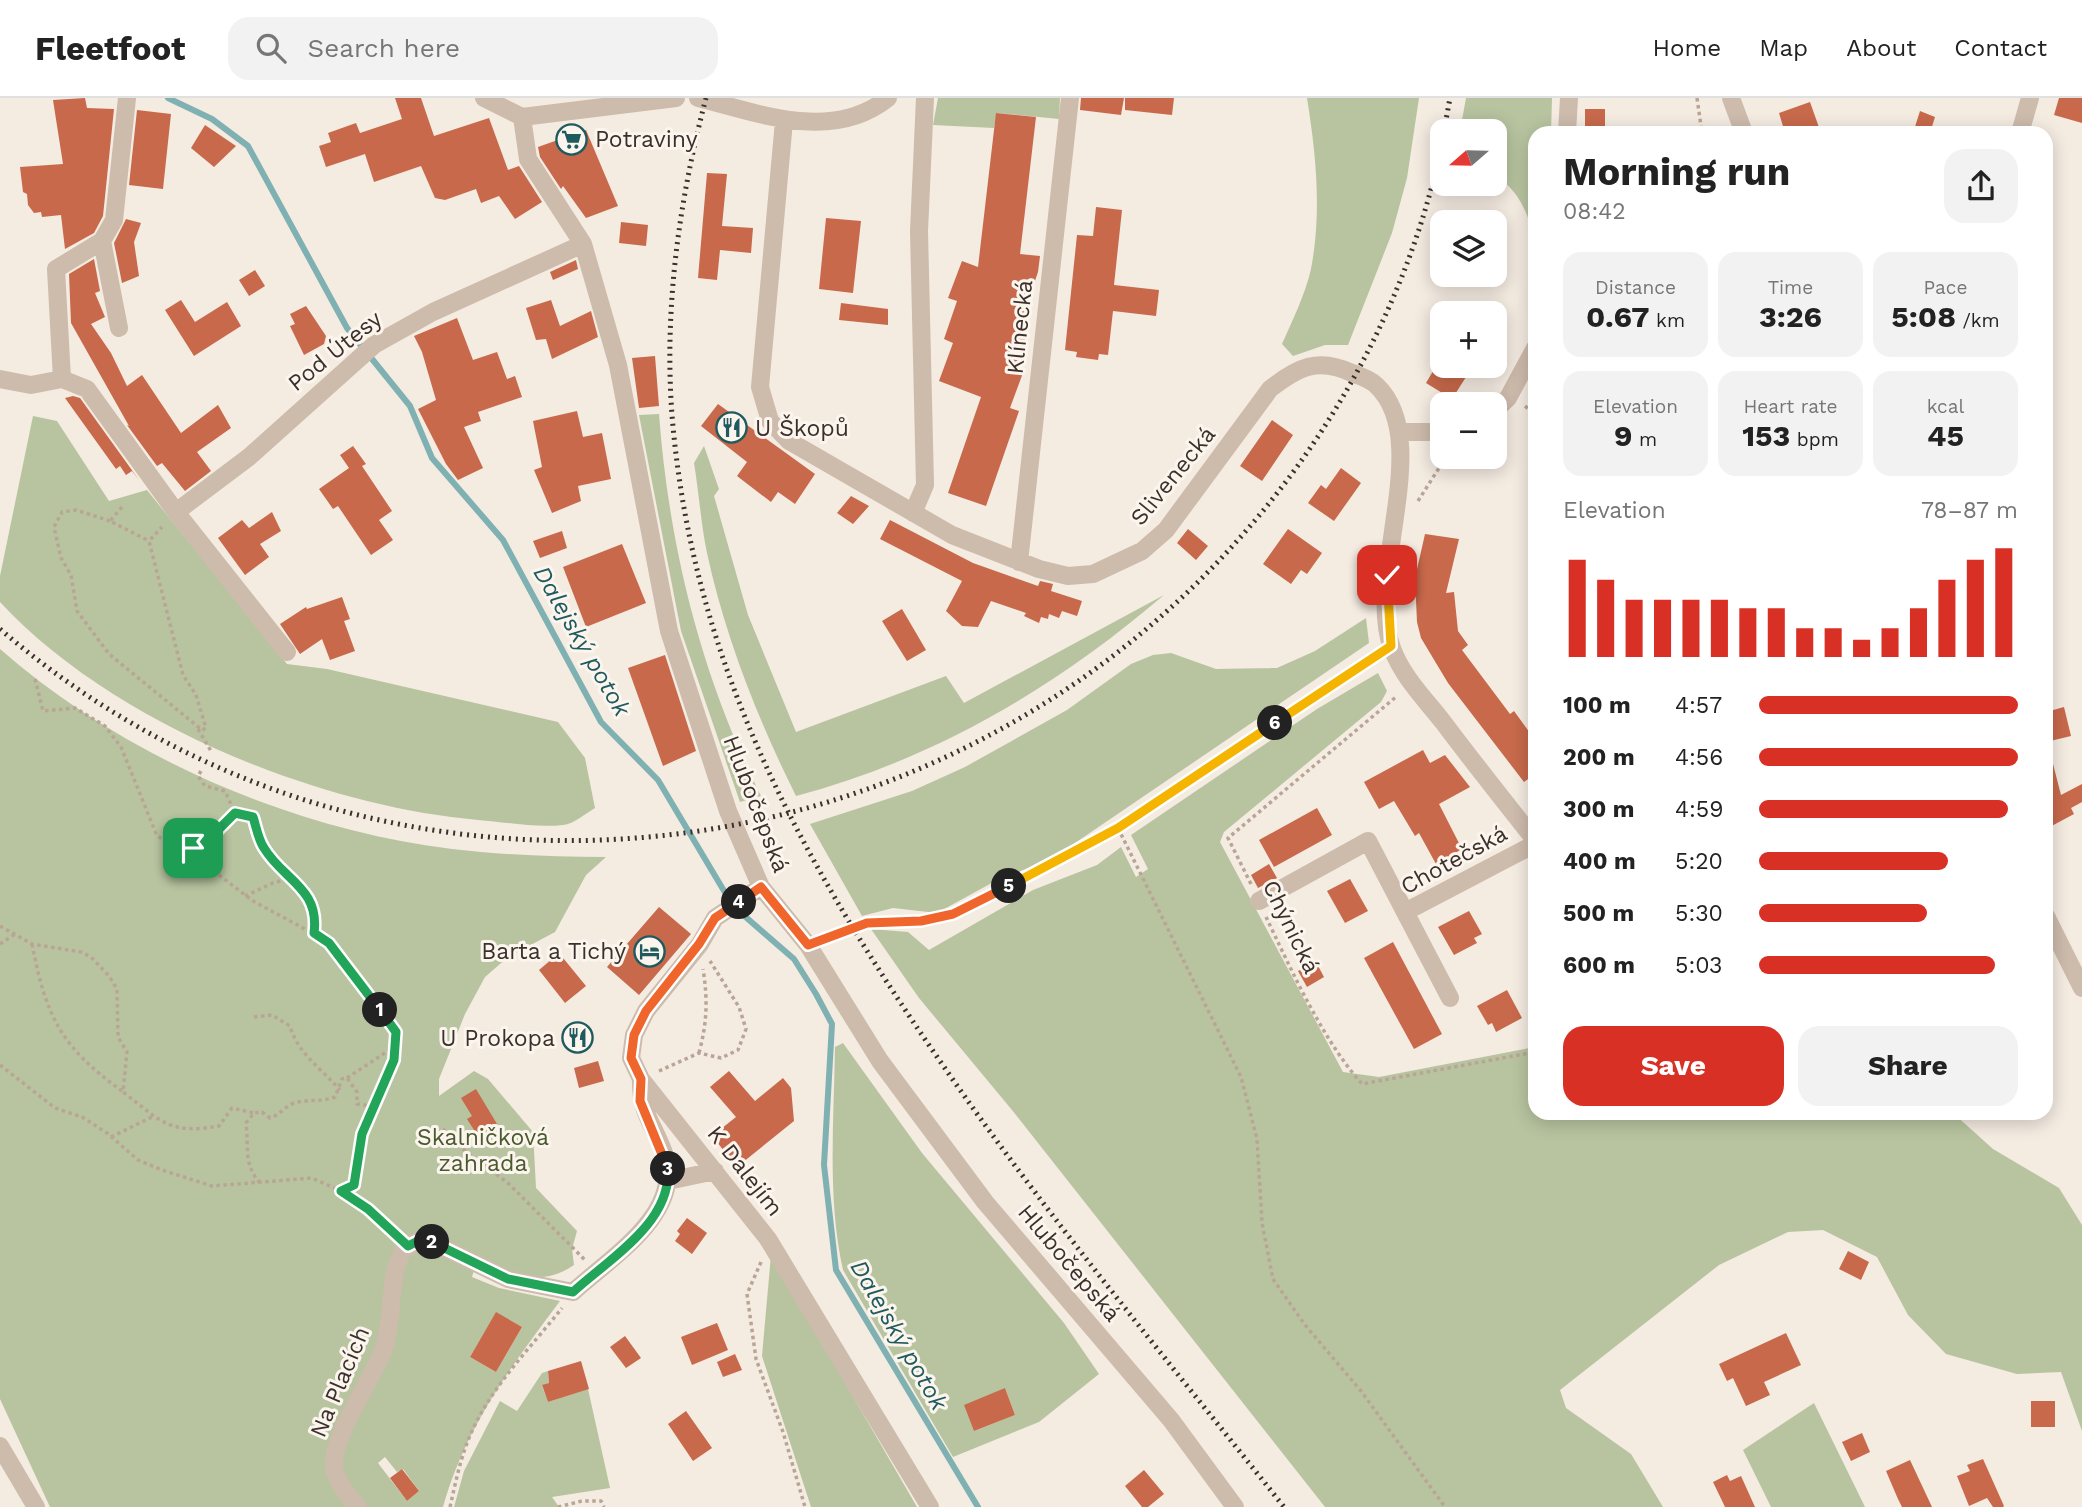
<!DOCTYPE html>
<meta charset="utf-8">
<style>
body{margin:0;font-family:"Work Sans",sans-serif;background:#f2f2f2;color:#222;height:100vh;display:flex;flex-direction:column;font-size:26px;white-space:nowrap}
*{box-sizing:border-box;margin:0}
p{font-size:23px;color:#767676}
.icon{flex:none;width:38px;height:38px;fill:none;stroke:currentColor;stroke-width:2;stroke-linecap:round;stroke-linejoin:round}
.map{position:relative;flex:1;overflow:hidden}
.panel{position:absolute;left:1528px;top:28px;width:525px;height:994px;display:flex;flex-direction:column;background:#fff;border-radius:21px;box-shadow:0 4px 18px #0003}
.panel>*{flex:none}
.needle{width:46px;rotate:250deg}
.controls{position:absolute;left:1430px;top:21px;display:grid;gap:14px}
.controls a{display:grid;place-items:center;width:77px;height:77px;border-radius:14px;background:#fff;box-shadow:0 4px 18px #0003;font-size:35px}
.pin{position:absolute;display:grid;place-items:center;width:60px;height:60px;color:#fff;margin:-30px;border-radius:14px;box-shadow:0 4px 10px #0006}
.km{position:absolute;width:35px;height:35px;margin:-18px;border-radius:50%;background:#222;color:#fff;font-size:19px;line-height:35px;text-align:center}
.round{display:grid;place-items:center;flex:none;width:74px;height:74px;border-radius:21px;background:#f2f2f2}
.headline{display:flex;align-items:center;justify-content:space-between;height:119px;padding:0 35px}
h1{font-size:38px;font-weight:700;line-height:52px}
.stats{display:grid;grid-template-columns:repeat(3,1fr);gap:10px;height:119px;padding:7px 35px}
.stats div{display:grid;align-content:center;border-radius:18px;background:#f2f2f2;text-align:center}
.stats b{font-size:30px;font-weight:700}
.stats small{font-size:19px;font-weight:400}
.stats p{font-size:19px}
.chart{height:196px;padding:14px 35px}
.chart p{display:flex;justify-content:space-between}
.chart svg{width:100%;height:126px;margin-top:7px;stroke:#d93025;stroke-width:6}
.action{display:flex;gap:14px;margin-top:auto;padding:14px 35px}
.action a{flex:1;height:80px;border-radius:21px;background:#d93025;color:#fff;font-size:28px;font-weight:700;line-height:80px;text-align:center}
.action a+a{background:#f2f2f2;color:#222}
ul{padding:0 35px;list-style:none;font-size:23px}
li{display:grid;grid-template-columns:112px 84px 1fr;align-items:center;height:52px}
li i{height:18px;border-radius:9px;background:#d93025}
header{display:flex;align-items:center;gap:42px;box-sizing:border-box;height:98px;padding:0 35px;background:#fff;border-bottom:2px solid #e0e0e0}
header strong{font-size:33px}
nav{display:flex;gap:38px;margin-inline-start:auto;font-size:24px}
.search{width:490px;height:63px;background:#f2f2f2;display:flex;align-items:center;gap:18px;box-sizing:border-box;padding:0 24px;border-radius:21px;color:#767676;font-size:26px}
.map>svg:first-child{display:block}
</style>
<header>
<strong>Fleetfoot</strong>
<div class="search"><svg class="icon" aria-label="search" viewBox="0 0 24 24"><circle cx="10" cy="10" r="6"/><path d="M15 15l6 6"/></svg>Search here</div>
<nav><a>Home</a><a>Map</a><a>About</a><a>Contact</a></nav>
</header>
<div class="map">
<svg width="2082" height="1409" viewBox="0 0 2082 1409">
<rect width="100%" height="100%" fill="#f4ebe1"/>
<!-- green -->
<path fill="#b8c4a0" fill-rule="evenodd" d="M938 0H1060L1059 21 997 15 994 30 933 27Z
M1307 0H1419L1407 80 1392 135 1348 247H1325L1293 258 1282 246C1293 221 1305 197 1311 171 1322 114 1316 56 1307 0Z
M1466 0H1552L1551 35H1535V141C1526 112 1520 94 1495 77L1494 33H1460Z
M659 316C669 449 701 578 761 698L740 704 681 533 639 317Z
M33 318 57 323 109 403 147 392 287 566 327 571 558 624 585 660 595 710C586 715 574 726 563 727 536 730 505 724 478 722 317 708 111 624 0 504V478Z
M704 348 719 391 714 398 748 517 796 634 946 578 964 605 1164 497C1055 590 935 661 796 698 758 622 725 538 707 455 701 426 699 395 694 365Z
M1366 520 1369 545 1050 762 999 781 937 815 893 810 862 818 810 726 912 693 965 669 1067 612 1131 566 1153 557 1171 555 1216 571 1277 570 1315 553Z
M0 551C122 658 290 731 452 751 503 757 554 759 606 759L586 777 555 834 508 859 485 879 465 916 439 981V998L474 973 488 981 533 1034 536 1090 577 1133 572 1151 574 1167C539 1191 513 1174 477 1162L472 1179 499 1190 560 1203C510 1270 466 1328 443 1409H50L0 1301ZM496 1215 522 1229 496 1274 470 1259ZM385 1359 397 1374 403 1371 419 1393 407 1403 378 1365Z
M1378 575 1387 593 1381 604 1224 734 1220 744 1343 974 1379 979 1535 949V1015H1953L1993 1051 2059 1090 2082 1127V1333L2061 1274 2017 1276 1946 1256 1908 1217 1877 1159 1823 1132 1788 1134 1719 1167 1560 1292 1566 1310 1631 1356 1663 1409H1325L1012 1012 919 900 871 831 908 834 929 852 1033 792 1097 767 1121 749 1136 779 1148 771 1131 737 1317 611Z
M843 945 922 1055 1064 1225 1099 1276 1039 1324 953 1359 843 1172C827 1100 834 1023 835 949ZM1005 1290 1015 1317 974 1333Z
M771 1157 917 1409H811L762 1258Z
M548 1273 549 1285 542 1288 548 1304 588 1291 610 1390 552 1399 559 1409H454L464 1373 500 1303 517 1313 542 1275Z
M1814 1305 1865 1409H1771L1743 1352Z"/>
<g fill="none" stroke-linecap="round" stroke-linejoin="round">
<!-- stream -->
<path stroke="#7fb0b2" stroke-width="6" d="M168 0 212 21 248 48 347 230 410 308 432 360 503 442 601 624 658 682 733 808 794 861 816 896 832 926 824 1067 836 1172 978 1409"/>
</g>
<!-- building -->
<path fill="#c8694b" d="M85 0 87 10 114 11 103 118 94 135 65 151 61 117 42 119 41 114 34 115 28 107 27 96 23 94 20 69 63 66 53 2Z
M395 0H421L434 38 489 20 508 72 519 68 542 104 515 121 499 98 481 105 476 91 445 102 435 100 421 68 374 84 365 56 326 69 319 48 331 44 328 35 356 25 360 35 402 21Z
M1081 0H1124L1121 17 1080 12Z
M1125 0H1174L1172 17 1125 12Z
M2059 0H2082V25L2054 17Z
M1810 4 1821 35H1785L1779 15Z
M1585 11H1605V35H1585Z
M137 12 171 16 163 91 129 87Z
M1920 13 1935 19 1930 35H1913Z
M996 15 1036 19 1020 156 1040 158 1038 174 1020 227 1029 230 1015 269 1024 272 1010 310 1019 313 986 408 948 395 981 299 939 283 953 245 944 241 957 203 948 200 962 163 978 169Z
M205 27 236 48 214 69 191 50Z
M586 32 618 108 586 120 563 88 561 91 540 59 538 49Z
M707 75 727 76 722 128 753 130 751 155 720 152 717 182 698 180Z
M1096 109 1122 112 1114 187 1159 192 1156 218 1113 213 1108 257 1099 256 1098 262 1076 259 1077 254 1065 252 1077 137 1093 138Z
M826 120 861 123 853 195 819 191Z
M126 121 141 125 134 144 139 178 122 185 114 145Z
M621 124 648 127 646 148 619 145Z
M94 161 100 193 95 195 105 219 91 226 111 255 127 288 142 277 181 335 218 307 231 330 197 354 211 373 185 393 162 365 157 368 127 327 129 328 71 225 69 176Z
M576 162 578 171 553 182 550 174Z
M255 172 265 188 249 198 239 182Z
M181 202 195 224 227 204 241 228 194 258 165 212Z
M551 202 560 228 591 213 598 239 552 261 546 241 536 242 526 210Z
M841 205 888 211V227L839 222Z
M306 208 326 238 324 246 304 257 290 228 295 226 290 216Z
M457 220 473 262 497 254 507 281 515 278 522 299 478 314 481 323 464 329 483 370 458 382 446 366 418 311 436 302 422 254 414 238Z
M655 258 659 308 639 310 632 260Z
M1436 268H1473L1452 301 1426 285Z
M73 298 80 300 139 382 132 373 126 377 120 368 116 371 65 300Z
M718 306 815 376 795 406 778 394 771 404 737 378 747 364 701 328Z
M577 313 583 339 602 335 611 381 578 388 581 403 552 415 534 372 542 369 533 323Z
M1272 322 1293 337 1262 383 1240 368Z
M353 348 366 366 362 368 392 413 379 422 393 442 371 457 338 408 333 411 319 391 349 370 340 357Z
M1341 370 1361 385 1334 423 1308 405 1321 387 1326 391Z
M851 398 869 408 853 426 837 415Z
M272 414 281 433 260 446 269 459 245 477 218 440 242 422 249 430Z
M890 422 973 465 1038 488 1040 483 1053 486 1051 493 1082 503 1077 518 1062 513 1059 520 1049 516 1048 521 1041 519 1039 525 1024 518 1026 515 991 503 978 529 962 528 946 513 962 483 880 441Z
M1188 431 1208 448 1196 462 1177 445Z
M1288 431 1322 455 1307 476 1301 472 1291 486 1263 466Z
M562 433 567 450 540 460 533 443Z
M1425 436 1459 441 1446 495 1454 494 1458 533 1468 547 1462 552 1510 616 1514 613 1535 642V676L1524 684 1448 585 1421 540 1417 524 1415 480Z
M622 446 646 505 586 529 563 469Z
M342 499 350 521 344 523 355 553 330 562 322 541 300 556 280 526 306 509 307 511Z
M902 511 926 552 907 563 882 523Z
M665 557 696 653 663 668 628 570Z
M2064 609 2071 638 2046 644V614Z
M1423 652 1430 665 1445 657 1470 689 1439 706 1462 751 1436 766 1419 735 1415 738 1394 703 1379 711 1364 684Z
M2052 662 2061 697 2082 686V704L2071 710 2074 716 2046 731V663Z
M1317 710 1332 737 1274 769 1259 742Z
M1269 766 1277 780 1258 790 1251 777Z
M1350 781 1368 813 1345 825 1327 793Z
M659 809 691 836 639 897 607 869Z
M1469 813 1482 836 1474 840 1477 845 1454 857 1438 829Z
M1393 844 1442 936 1414 951 1364 860Z
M559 855 586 888 565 905 539 872Z
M1316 864 1324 879 1307 889 1298 873Z
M1507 892 1522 920 1496 934 1492 925 1488 927 1477 908Z
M598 963 604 983 579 990 574 970Z
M729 973 755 1003 783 980 791 990 794 1023 737 1069 712 1038 736 1019 710 989Z
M476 991 497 1026 483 1035 481 1032 476 1035 467 1021 472 1018 461 1000Z
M687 1120 707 1135 692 1156 675 1143 680 1136 677 1133Z
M1848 1153 1869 1164 1861 1182 1839 1171Z
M496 1214 522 1229 496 1274 470 1259Z
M717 1225 728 1252 692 1267 681 1239Z
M1786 1235 1801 1267 1764 1284 1770 1297 1746 1308 1733 1280 1727 1283 1719 1266Z
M625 1238 641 1260 626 1270 610 1249Z
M735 1256 742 1272 723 1279 717 1264Z
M581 1263 589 1291 548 1304 542 1287 549 1285 548 1273Z
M1005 1290 1015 1317 974 1333 964 1307Z
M2031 1303H2055V1329H2031Z
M686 1313 712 1350 693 1363 668 1326Z
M1862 1335 1870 1354 1851 1363 1842 1344Z
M1983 1361 2004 1408 2003 1409H1993L1987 1400 1969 1408 1957 1378 1970 1373 1967 1367Z
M1910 1362 1932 1409H1902L1898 1401 1886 1373Z
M402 1371 419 1393 407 1403 390 1380Z
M1144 1372 1164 1396 1148 1409H1142L1125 1388Z
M1727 1377 1730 1383 1741 1378 1755 1409H1725L1713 1384Z"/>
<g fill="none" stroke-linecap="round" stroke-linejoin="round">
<!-- path -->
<path stroke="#b9a596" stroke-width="3.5" stroke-dasharray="3.5 3.5" stroke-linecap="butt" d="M1697 0 1702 35
M1525 308 1535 317
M1418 403 1446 359
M122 409 110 423 149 443
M110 423 76 412 62 414 54 429 61 460 71 477 77 513 109 556 202 632 206 630 196 597 183 577 149 443 162 429
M35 581 43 613 75 610 105 628 121 649 157 738 182 753C205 748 219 731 235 715L253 719C256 728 258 741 264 750 283 783 319 789 314 836
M198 631 211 653
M201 673 198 678 205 688 225 693 235 715
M1118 730 1241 979 1257 1041 1262 1125 1273 1181 1305 1227 1361 1293 1445 1409
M219 777 253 803 329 844 396 934 394 962 362 1036 354 1087 342 1093
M1251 786 1228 740 1397 598
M245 798 275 784 292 781
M1266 819C1292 873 1322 941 1362 986L1535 954
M0 828 32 846 81 854 91 859 109 878 117 891 118 939 127 954 123 994C161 1023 169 1037 219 1028L232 1010 254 1015
M825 841 867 825 921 823 953 816 1118 730 1374 559
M0 846 15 836
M32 846C46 919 61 949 122 993
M254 919 272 917 290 928C298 956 320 969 340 992
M699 955C707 925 708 902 703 871
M0 967 55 1010 82 1019 107 1035 138 1062 162 1072 212 1088 312 1080 341 1093 396 1137
M659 973 699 955 721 960 738 952 746 931 739 909 710 863
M347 980 394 949
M443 1031 460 1049 508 1085 585 1162
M111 1039 154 1018
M260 1085C243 1066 249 1049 246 1025L254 1015 262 1014 270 1020C280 1017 285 1008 294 1005 308 1001 322 1004 335 999L342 981 347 980 357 994V1006L374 1008
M761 1164 747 1196 756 1261 783 1334 805 1409
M450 1409C456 1383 461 1356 473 1331 493 1287 532 1248 562 1210
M558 1409 582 1403H601L604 1409"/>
<!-- minor -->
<path stroke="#cdbbac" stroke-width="18" d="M484 0 522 19
M698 0C759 15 832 45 888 0
M1731 0 1744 35
M522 19 528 61 583 146 618 267 669 533 728 713 761 789 808 847 880 963 985 1104 1171 1322 1235 1409
M522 19 676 0
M784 23 760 289 770 323 789 343 952 437 1039 471 1068 478 1093 476 1142 453 1166 432 1270 291C1298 269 1318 259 1352 275 1360 278 1370 281 1376 287 1435 342 1365 477 1392 550 1402 578 1425 601 1443 624 1473 664 1504 703 1535 742
M1567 35 1569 0
M2020 35 2030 0
M102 143 119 230
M0 281 31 287 62 281
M62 281 87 291 176 414 287 554
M62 281 56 171 102 143 114 122 127 0
M1494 314 1508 300 1535 250
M1400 334H1442
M176 414 249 359 374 247 433 214 583 146
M913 415 925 387 919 133 925 0
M1019 464 1070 0
M761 789 715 820 700 846 646 913 634 937 631 960 641 981 768 1141 930 1409
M1259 803 1368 743 1405 814
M2046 818 2082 890
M1450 900 1405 814 1535 746
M668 1083 715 1073
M0 1348 36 1409
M358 1409C348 1397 335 1383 334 1367 332 1339 372 1281 383 1253 394 1222 388 1179 403 1152L418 1143 428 1142 508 1181 573 1194C610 1160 683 1116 665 1058 655 1027 640 1017 641 981"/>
<!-- rail -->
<path stroke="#3b302b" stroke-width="5" stroke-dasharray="2 5" stroke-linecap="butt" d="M706 0C679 103 664 210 672 317 692 561 797 755 933 953 1041 1111 1165 1259 1284 1409
M1444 33 1450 0
M0 531C376 856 941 797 1257 420 1347 313 1414 182 1442 45"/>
</g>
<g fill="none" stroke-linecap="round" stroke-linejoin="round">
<defs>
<path id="split-1" d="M193 750 211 739 235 715 253 719C256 728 258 741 264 750 283 782 320 790 314 835L329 845 380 912"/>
<path id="split-2" d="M380 912 396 934 394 962 362 1036 354 1087 341 1093 368 1111 408 1148 418 1143 432 1144"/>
<path id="split-3" d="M432 1144 508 1181 573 1194C609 1161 671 1125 668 1071"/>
<path id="split-4" d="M668 1071 640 1003 641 981 631 960 634 937 646 913 699 846 715 820 739 804"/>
<path id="split-5" d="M739 804 761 789 808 847 867 825 921 823 953 816 1009 788"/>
<path id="split-6" d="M1009 788 1118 730 1275 625"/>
<path id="split-7" d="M1275 625 1391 548 1387 477"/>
</defs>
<!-- split-1 casing -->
<use href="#split-1" stroke="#fff" stroke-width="14"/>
<!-- split-2 casing -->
<use href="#split-2" stroke="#fff" stroke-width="14"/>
<!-- split-3 casing -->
<use href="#split-3" stroke="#fff" stroke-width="14"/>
<!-- split-4 casing -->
<use href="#split-4" stroke="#fff" stroke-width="14"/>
<!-- split-5 casing -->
<use href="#split-5" stroke="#fff" stroke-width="14"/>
<!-- split-6 casing -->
<use href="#split-6" stroke="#fff" stroke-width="14"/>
<!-- split-7 casing -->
<use href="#split-7" stroke="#fff" stroke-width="14"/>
<!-- split-1 -->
<use href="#split-1" stroke="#22a559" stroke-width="9"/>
<!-- split-2 -->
<use href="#split-2" stroke="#22a559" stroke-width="9"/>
<!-- split-3 -->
<use href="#split-3" stroke="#22a559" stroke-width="9"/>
<!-- split-4 -->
<use href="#split-4" stroke="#f0652b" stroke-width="9"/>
<!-- split-5 -->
<use href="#split-5" stroke="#f0652b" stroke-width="9"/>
<!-- split-6 -->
<use href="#split-6" stroke="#f5b400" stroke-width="9"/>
<!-- split-7 -->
<use href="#split-7" stroke="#f5b400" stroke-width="9"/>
</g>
<!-- icons -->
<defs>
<symbol id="supermarket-ring" viewBox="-11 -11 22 22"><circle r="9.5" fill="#fbf5ee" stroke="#1f5a5e" stroke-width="1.5"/><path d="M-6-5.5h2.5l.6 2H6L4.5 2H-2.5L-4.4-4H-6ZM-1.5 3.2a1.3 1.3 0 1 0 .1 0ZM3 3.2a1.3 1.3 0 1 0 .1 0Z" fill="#1f5a5e"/></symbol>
<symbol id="restaurant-ring" viewBox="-11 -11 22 22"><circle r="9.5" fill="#fbf5ee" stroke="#1f5a5e" stroke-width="1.5"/><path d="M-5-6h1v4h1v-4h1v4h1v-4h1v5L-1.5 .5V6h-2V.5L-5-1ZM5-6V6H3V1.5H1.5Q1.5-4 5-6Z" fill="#1f5a5e"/></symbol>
<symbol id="hotel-ring" viewBox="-11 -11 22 22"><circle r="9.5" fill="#fbf5ee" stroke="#1f5a5e" stroke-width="1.5"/><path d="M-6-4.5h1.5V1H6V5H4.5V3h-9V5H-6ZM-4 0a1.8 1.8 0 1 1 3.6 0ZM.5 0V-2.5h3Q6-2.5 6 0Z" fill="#1f5a5e"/></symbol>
</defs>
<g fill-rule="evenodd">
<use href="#supermarket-ring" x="554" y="24" width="35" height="35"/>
<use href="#restaurant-ring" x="714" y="312" width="35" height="35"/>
<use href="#hotel-ring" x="632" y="836" width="35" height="35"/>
<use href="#restaurant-ring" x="560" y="922" width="35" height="35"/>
</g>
<g text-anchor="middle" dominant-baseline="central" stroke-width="6" stroke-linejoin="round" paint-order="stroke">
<!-- poi labels -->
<g font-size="23" fill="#3b302b" stroke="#fbf5ee" text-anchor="start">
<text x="595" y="41">Potraviny</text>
<text x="755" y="330">U Škopů</text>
<text x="626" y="853" text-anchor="end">Barta a Tichý</text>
<text x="555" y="940" text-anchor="end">U Prokopa</text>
</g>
<!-- street labels -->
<g font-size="23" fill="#3b302b" stroke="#fbf5ee">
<text transform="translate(1020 229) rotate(-84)">Klínecká</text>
<text transform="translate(335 253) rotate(-39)">Pod Útesy</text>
<text transform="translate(1173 378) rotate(-51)">Slivenecká</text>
<text transform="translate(756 706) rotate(69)">Hlubočepská</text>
<text transform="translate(1454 762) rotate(-29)">Chotečská</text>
<text transform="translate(1291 829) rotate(64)">Chýnická</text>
<text transform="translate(745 1073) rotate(52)">K Dalejím</text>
<text transform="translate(1069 1165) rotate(50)">Hlubočepská</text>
<text transform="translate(340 1284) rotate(-67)">Na Placích</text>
</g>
<!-- park labels -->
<g font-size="23" fill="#4a5a2e" stroke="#fbf5ee">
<text x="483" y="1039">Skalničková<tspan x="483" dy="26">zahrada</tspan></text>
</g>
<!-- water labels -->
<g font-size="24" font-style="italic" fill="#1f5a5e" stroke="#fbf5ee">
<text transform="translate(582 543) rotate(60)">Dalejský potok</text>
<text transform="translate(899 1237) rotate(60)">Dalejský potok</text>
</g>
</g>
</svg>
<div class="controls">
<a><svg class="needle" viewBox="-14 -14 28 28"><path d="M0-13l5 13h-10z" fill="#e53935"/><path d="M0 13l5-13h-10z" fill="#767676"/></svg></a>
<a><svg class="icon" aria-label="layers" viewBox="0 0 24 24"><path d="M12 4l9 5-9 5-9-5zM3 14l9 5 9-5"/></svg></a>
<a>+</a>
<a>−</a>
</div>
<div class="pin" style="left:193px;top:750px;background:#1e9e55"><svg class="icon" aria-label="arrive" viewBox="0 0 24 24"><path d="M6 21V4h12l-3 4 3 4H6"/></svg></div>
<div class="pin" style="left:1387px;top:477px;background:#d93025"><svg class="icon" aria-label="check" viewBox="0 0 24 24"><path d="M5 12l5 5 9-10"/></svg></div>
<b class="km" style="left:380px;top:912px">1</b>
<b class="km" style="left:432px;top:1144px">2</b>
<b class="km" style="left:668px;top:1071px">3</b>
<b class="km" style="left:739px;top:804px">4</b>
<b class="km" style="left:1009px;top:788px">5</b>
<b class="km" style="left:1275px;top:625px">6</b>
<section class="panel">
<div class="headline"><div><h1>Morning run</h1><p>08:42</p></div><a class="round"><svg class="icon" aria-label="share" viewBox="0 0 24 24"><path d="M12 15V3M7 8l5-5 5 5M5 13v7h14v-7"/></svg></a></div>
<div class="stats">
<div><p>Distance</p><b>0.67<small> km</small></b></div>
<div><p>Time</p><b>3:26</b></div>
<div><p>Pace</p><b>5:08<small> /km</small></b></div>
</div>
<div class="stats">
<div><p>Elevation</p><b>9<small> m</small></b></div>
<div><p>Heart rate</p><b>153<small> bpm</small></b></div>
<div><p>kcal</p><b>45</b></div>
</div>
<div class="chart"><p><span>Elevation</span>78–87 m</p>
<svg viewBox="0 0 160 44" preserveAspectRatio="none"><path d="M5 44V10M15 44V17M25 44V24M35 44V24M45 44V24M55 44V24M65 44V27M75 44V27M85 44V34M95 44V34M105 44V38M115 44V34M125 44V27M135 44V17M145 44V10M155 44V6"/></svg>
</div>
<ul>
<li><b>100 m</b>4:57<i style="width:100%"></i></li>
<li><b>200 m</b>4:56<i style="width:100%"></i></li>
<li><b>300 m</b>4:59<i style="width:96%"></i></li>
<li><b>400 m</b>5:20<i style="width:73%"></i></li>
<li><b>500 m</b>5:30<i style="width:65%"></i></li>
<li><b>600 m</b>5:03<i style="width:91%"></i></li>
</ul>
<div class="action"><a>Save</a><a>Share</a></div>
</section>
</div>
